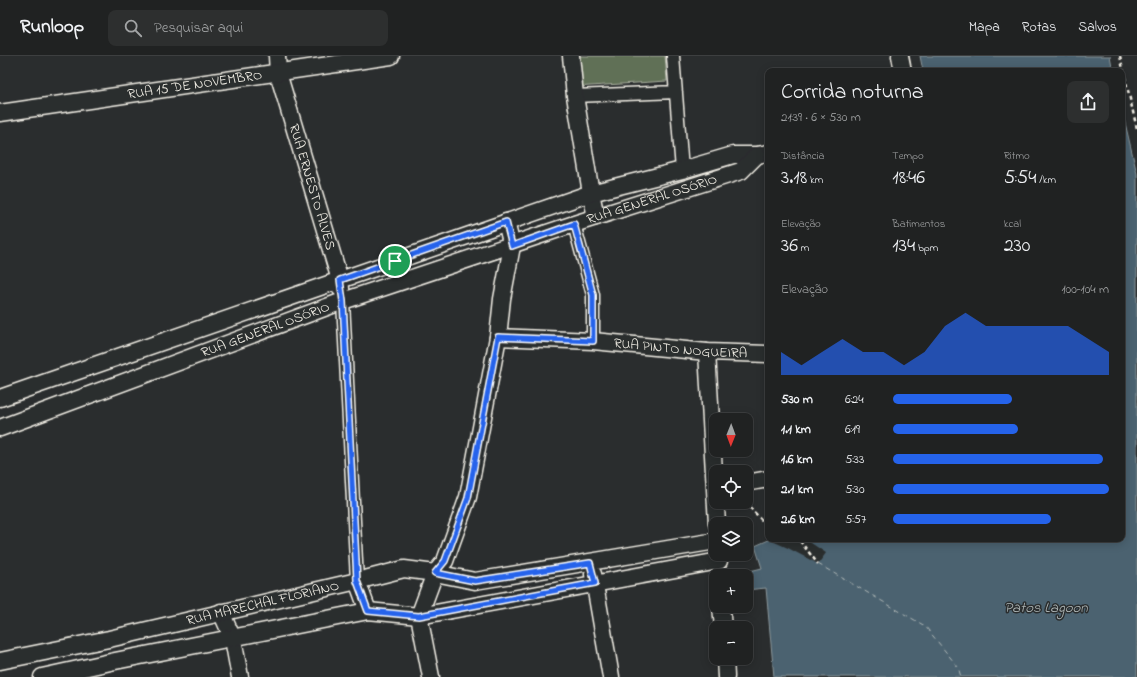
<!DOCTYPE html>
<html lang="pt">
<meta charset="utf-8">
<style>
body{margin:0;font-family:"Indie Flower",sans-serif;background:#2d2f2f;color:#f1f3f6;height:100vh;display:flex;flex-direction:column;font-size:15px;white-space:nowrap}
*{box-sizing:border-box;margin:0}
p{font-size:13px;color:#a2a4a5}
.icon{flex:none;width:22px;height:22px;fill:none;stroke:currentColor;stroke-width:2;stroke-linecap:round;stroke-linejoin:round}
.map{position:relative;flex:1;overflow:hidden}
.drawer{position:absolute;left:765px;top:12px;width:360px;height:474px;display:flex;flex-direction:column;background:#202222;border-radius:8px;box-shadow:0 2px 10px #0003,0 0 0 1px #3d3f40}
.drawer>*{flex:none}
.needle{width:26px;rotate:181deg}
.buttons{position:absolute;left:709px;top:357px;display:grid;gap:8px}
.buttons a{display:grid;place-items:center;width:44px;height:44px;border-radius:8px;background:#202222;box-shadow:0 2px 10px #0003,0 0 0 1px #3d3f40;font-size:20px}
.pin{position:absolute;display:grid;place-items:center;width:34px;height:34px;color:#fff;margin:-17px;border:2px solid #fff;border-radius:50%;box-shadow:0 1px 4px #0007}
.round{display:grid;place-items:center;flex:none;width:42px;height:42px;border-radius:8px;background:#2d2f2f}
.head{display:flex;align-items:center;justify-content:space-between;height:68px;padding:0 16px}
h1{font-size:22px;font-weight:600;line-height:30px}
.metrics{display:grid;grid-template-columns:repeat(3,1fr);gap:6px;height:68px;padding:4px 16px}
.metrics div{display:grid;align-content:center}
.metrics b{font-size:20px;font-weight:600}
.metrics small{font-size:11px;font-weight:400}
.metrics p{font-size:11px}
.chart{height:112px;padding:8px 16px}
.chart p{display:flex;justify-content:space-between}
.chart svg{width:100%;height:72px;margin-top:4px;fill:#2563eb;opacity:.7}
ul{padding:0 16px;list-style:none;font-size:13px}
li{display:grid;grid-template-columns:64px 48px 1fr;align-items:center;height:30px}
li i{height:10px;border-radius:5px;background:#2563eb}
header{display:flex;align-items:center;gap:24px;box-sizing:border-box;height:56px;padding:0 20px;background:#202222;border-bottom:1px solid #3d3f40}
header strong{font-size:19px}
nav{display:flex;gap:22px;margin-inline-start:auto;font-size:14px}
.search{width:280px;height:36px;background:#2d2f2f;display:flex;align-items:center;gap:10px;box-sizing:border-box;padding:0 14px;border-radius:8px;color:#a2a4a5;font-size:15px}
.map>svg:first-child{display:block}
</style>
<header>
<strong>Runloop</strong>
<div class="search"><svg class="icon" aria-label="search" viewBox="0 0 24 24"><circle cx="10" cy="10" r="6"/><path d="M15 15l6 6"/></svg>Pesquisar aqui</div>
<nav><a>Mapa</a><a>Rotas</a><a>Salvos</a></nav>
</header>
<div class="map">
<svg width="1137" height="621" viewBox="0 0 1137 621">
<rect width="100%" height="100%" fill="#2a2d2e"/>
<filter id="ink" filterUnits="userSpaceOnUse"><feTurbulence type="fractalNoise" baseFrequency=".025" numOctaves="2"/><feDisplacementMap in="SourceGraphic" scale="8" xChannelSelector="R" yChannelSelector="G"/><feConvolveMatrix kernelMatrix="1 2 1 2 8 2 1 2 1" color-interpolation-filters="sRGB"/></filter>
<g filter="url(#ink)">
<!-- green -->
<path fill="#616f57" stroke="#aab0a0" d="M573 0H665L667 25 575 31Z"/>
<!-- water -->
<path fill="#4b626f" stroke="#8f9b9f" d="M920 0H1110L1113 15H923Z
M1122 54 1137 118V621H774L766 532 746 534V520H743L742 517 762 512 755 490 771 483H1122Z"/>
<!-- pier -->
<path fill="#2a2d2e" d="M771 483H805L826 497 818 508 788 492 770 484Z"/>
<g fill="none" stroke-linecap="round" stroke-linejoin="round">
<!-- ferry -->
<path stroke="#b0b8b8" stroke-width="1" stroke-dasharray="5 4" stroke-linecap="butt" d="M818 508 925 570 958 611 961 621"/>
<defs>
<path id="pedestrian" d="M673 0 682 114
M575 40 676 36
M574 168 593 239V285
M343 245 357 525"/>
<g id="minor">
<path id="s1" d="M277 0 278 17 340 224 341 233"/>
<path d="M571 0 575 40 591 137 596 161"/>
<path d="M900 0 903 15"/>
<path id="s2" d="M0 57 391 0"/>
<path id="s3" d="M498 281 593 285 707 296 768 298"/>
<path d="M707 296 717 468"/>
<path d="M0 342 591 137 682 114 733 99H757L768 97"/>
<path id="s4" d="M0 372 343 245 574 168 741 115 757 99"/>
<path d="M746 427 768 423"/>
<path d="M593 518 611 621"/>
<path d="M357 525 368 555"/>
<path d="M721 550 723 572"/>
<path d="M221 556 233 583 240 621"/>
<path d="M725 602 726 621"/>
<path id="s5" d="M0 605 109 583 357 525 404 513 435 517 475 525 716 485"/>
<path d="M42 621 115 605 368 555 419 560 719 505"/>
<path d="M431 621 419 560 435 517 445 505 468 441 498 281 502 243 512 190 506 166"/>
</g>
</defs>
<!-- pedestrian casing -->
<use href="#pedestrian" stroke="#f4f1e8" stroke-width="15"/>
<!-- minor casing -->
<use href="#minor" stroke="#f4f1e8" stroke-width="19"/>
<!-- path -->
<path stroke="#f4f1e8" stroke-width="2.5" stroke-dasharray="4 3" stroke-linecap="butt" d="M1120 0 1137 73
M745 446 768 471
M793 483 800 485 818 508"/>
<!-- pedestrian -->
<use href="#pedestrian" stroke="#2a2d2e" stroke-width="12"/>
<!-- minor -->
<use href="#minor" stroke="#2a2d2e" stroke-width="16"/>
</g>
</g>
<g fill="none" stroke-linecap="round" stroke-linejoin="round" filter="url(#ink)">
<defs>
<path id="route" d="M506 166 512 190 574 168 593 239V285L498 281 468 442 445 505 435 517 475 525 590 507 595 527 419 560 368 555 357 525 343 245 340 224Z"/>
</defs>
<!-- route casing -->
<use href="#route" stroke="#fff" stroke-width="8"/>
<!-- route -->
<use href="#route" stroke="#2563eb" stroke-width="5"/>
</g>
<g text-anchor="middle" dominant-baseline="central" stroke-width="3" stroke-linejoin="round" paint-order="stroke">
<!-- street labels -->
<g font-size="14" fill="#f4f1e8" stroke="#2a2d2e">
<text stroke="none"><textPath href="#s2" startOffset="197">RUA 15 DE NOVEMBRO</textPath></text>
<text stroke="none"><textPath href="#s1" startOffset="136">RUA ERNESTO ALVES</textPath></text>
<text stroke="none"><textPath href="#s4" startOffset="691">RUA GENERAL OSÓRIO</textPath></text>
<text stroke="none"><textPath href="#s4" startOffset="283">RUA GENERAL OSÓRIO</textPath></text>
<text stroke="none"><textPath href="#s3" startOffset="183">RUA PINTO NOGUEIRA</textPath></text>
<text stroke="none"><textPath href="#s5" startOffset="269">RUA MARECHAL FLORIANO</textPath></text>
</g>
<!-- water labels -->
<g font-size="15" font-style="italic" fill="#b0b8b8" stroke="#2a2d2e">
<text x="1046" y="552">Patos Lagoon</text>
</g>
</g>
</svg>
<div class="buttons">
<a><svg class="needle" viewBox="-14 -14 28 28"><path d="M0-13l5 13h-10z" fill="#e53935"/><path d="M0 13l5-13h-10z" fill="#a2a4a5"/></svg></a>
<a><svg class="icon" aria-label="locate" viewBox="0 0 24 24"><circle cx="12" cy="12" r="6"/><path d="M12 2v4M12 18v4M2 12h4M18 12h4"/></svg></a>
<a><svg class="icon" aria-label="layers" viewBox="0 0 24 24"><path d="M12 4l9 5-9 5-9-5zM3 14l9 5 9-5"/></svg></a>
<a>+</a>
<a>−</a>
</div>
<div class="pin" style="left:395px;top:205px;background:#1e9e55"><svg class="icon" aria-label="arrive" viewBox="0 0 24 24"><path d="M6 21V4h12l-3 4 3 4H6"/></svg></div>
<section class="drawer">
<div class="head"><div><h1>Corrida noturna</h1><p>21:39 · 6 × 530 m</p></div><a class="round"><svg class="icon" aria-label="share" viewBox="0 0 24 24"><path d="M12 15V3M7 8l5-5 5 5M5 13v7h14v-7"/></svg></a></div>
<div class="metrics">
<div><p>Distância</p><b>3.18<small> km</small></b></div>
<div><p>Tempo</p><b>18:46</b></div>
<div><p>Ritmo</p><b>5:54<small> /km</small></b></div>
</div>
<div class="metrics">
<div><p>Elevação</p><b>36<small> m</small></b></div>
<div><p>Batimentos</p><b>134<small> bpm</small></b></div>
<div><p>kcal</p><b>230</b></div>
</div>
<div class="chart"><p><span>Elevação</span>100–104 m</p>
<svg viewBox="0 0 160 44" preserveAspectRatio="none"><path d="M0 44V30L10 38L20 30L30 22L40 30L50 30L60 38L70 30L80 14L90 6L100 14L110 14L120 14L130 14L140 14L150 22L160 30V44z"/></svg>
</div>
<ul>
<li><b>530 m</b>6:24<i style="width:55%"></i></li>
<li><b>1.1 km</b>6:19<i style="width:58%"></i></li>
<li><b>1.6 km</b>5:33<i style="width:97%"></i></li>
<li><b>2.1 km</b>5:30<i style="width:100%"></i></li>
<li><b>2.6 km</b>5:57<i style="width:73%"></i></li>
</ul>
</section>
</div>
